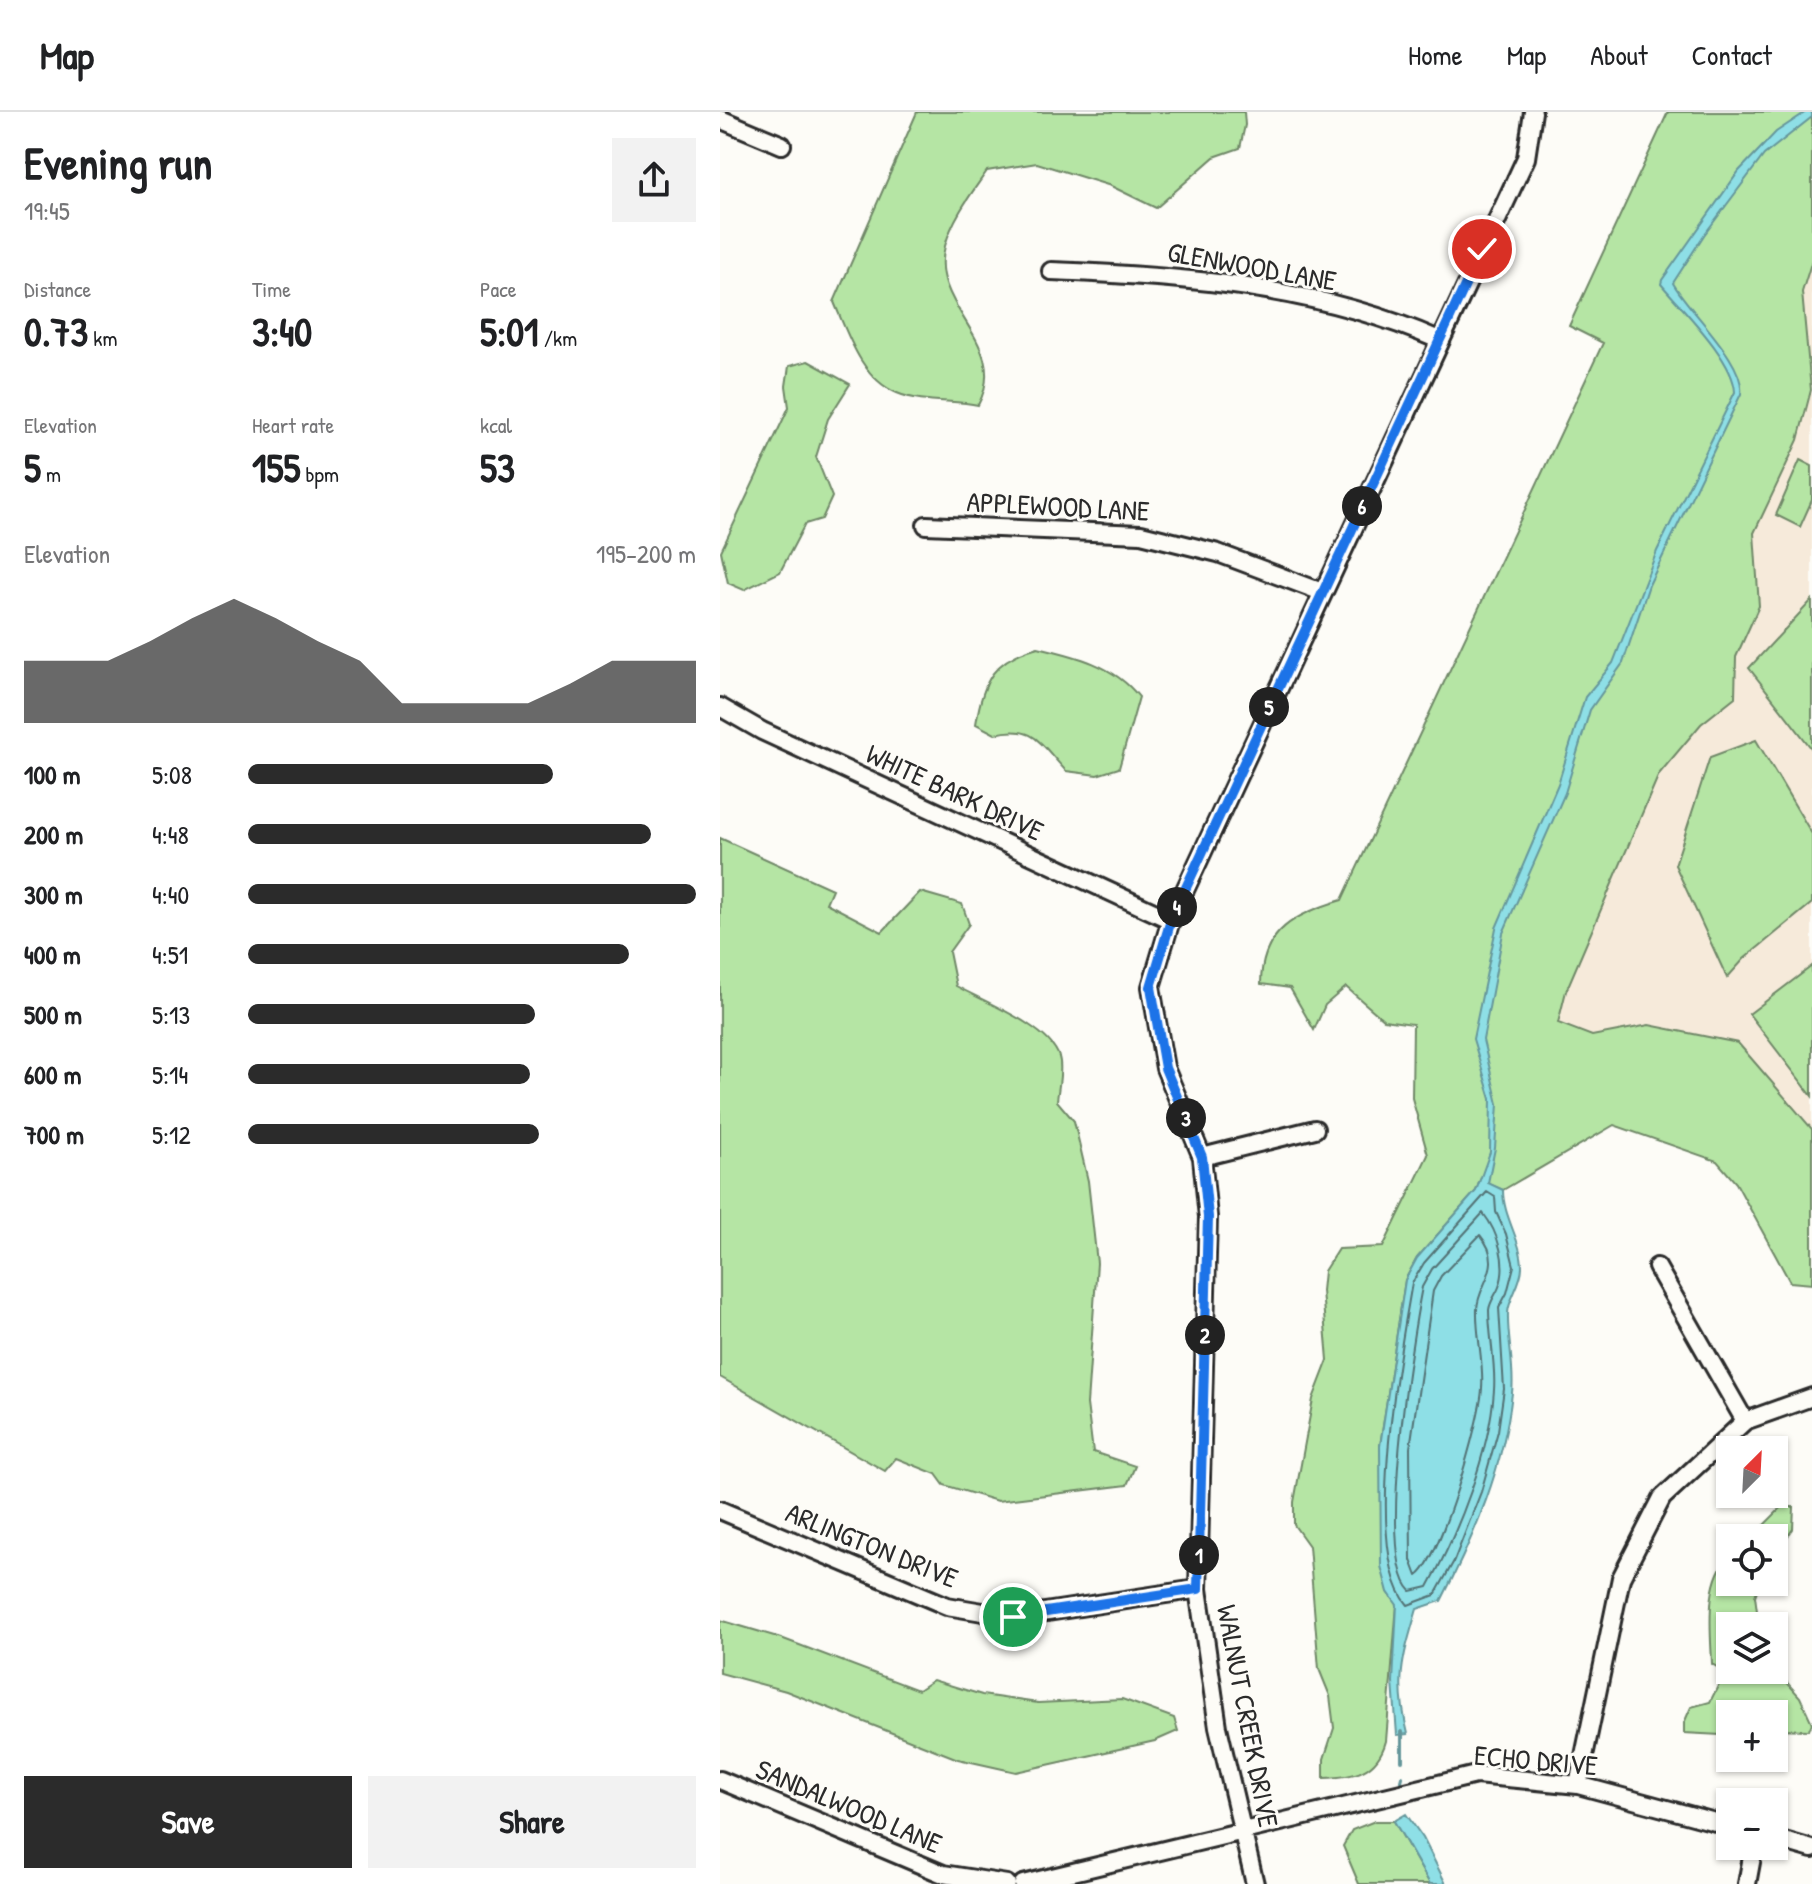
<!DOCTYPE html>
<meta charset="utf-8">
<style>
body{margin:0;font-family:"Patrick Hand",sans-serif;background:#f2f2f2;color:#202124;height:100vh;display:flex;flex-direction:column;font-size:30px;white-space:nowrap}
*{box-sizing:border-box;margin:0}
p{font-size:26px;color:#757577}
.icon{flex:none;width:44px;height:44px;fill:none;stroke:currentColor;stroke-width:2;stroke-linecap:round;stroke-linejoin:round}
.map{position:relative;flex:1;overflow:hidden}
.side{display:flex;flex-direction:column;background:#fff;width:720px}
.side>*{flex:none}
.needle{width:52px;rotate:24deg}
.tools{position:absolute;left:996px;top:1324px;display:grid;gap:16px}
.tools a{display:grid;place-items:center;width:72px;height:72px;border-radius:0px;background:#fff;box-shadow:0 2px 6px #0004;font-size:40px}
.pin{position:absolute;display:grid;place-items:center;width:68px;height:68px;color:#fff;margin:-34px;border:4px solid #fff;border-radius:50%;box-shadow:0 2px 8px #0007}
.km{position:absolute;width:40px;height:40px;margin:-20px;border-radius:50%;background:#222;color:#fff;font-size:22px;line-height:40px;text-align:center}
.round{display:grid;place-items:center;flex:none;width:84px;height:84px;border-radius:0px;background:#f2f2f2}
.head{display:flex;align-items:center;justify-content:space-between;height:136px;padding:0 24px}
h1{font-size:44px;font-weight:700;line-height:60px}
.figures{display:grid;grid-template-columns:repeat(3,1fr);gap:12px;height:136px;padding:8px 24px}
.figures div{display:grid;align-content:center}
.figures b{font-size:40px;font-weight:700}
.figures small{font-size:22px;font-weight:400}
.figures p{font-size:22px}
.chart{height:224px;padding:16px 24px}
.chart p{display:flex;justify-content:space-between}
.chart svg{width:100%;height:144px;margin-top:8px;fill:#2b2b2b;opacity:.7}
.primary-button{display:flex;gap:16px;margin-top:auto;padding:16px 24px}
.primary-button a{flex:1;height:92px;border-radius:0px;background:#2b2b2b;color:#fff;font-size:32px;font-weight:700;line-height:92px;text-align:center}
.primary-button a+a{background:#f2f2f2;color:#202124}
ul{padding:0 24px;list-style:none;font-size:26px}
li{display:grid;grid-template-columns:128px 96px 1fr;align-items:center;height:60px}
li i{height:20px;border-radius:10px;background:#2b2b2b}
header{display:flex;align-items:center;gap:48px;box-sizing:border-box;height:112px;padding:0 40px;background:#fff;border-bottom:2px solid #e0e0e0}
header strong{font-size:38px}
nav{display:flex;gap:44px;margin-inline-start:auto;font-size:28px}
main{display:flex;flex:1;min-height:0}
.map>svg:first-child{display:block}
</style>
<header>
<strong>Map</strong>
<nav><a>Home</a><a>Map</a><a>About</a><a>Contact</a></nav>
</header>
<main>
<section class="side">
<div class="head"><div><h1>Evening run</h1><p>19:45</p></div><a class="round"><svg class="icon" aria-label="share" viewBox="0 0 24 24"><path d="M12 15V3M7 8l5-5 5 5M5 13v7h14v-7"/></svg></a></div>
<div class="figures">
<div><p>Distance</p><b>0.73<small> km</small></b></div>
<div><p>Time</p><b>3:40</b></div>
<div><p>Pace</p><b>5:01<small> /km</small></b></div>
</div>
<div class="figures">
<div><p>Elevation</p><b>5<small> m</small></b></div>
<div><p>Heart rate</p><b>155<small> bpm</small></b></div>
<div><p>kcal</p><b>53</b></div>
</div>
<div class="chart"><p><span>Elevation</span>195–200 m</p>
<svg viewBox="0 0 160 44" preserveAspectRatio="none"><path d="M0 44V25L10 25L20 25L30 19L40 12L50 6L60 12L70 19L80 25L90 38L100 38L110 38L120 38L130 32L140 25L150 25L160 25V44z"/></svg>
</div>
<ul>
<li><b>100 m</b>5:08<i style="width:68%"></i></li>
<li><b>200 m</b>4:48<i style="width:90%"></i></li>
<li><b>300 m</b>4:40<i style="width:100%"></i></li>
<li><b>400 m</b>4:51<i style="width:85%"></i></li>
<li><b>500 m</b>5:13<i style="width:64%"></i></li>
<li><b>600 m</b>5:14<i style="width:63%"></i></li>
<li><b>700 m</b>5:12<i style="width:65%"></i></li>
</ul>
<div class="primary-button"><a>Save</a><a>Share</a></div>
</section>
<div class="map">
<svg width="1092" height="1772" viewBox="0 0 1092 1772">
<rect width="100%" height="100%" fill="#fdfcf7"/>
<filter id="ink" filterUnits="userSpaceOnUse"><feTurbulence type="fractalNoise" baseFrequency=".0125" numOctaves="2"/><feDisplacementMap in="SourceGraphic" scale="16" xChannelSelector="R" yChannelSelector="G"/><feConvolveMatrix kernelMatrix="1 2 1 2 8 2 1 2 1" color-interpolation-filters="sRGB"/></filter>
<g filter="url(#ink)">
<!-- built -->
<path fill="#f6eada" d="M1092 75V1036L715 873Z"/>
<!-- green -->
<path fill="#b5e5a4" stroke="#708868" stroke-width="2" d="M197 0H524L525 13 520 36 494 45 436 96 391 74 317 51 267 59C251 82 232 107 225 134 208 196 292 230 258 293 233 288 201 291 177 281 142 267 128 223 114 190Z
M948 0H1092V148L1082 180 1091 278 1078 328 1034 421 1039 494 1016 545 1015 585 981 612 939 662 846 879 838 911 872 924 929 913 1018 931 1092 1017V1172L1070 1170 1016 1071 997 1049 894 1013 783 1078 760 1068 756 1079 697 1146 685 1168 660 1334 668 1480 677 1492 666 1629C657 1661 633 1665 604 1666V1647L614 1616 610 1584 599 1557 589 1434 574 1413V1390L593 1287 608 1248 602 1179 604 1159 618 1137 663 1135 708 1043 692 986 693 912 664 908 626 875 605 893 594 918 570 876 541 872C541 818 577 801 622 788L883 231 849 214Z
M88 249 130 272 108 307 96 345 112 385 102 407 85 412 60 460 24 478 8 471 1 439 69 295 66 274 69 254Z
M1080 348 1092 354V388L1080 415 1056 403Z
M1092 488V637L1029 556Z
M318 535C356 544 394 553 419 585L399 656 377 663 346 659C320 632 315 612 275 622L256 612C263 567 274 547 318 535Z
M1036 628 1092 722V791L1024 847 1007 866 955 753 990 645Z
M0 726 112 777 106 791 162 820 200 780 242 792 249 812 229 840 236 874C263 889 330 915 339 945 343 957 338 976 337 989L354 1009 368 1069 377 1151 367 1292 373 1340 415 1354 407 1373 277 1389 224 1373 216 1362 176 1346 165 1359 0 1265Z
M1092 854V984L1029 902Z
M1062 1395H1074L1073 1417 1054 1443V1426H1031Z
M1010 1444V1470H1040L1035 1484 1039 1514H1010V1558L1054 1556 1080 1585 1092 1611 1089 1618 1054 1617V1602H1010V1618L1001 1623 964 1621V1611L971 1595 990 1590 1005 1560 992 1552C991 1519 984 1468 1010 1444Z
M0 1508 61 1526 198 1578 213 1568 262 1583 318 1591 402 1587 454 1606 458 1619 435 1629 296 1660 238 1647 66 1579 0 1561Z
M655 1709H674L710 1772H639L623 1734 632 1718Z"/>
<!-- water -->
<path fill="#8edfe6" stroke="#66979b" stroke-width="2" d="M1086 0H1092V5L1044 43 984 123 953 171C969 200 1026 250 1021 282L929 473 903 551 870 598 845 681 783 821 763 928 778 992 775 1036 768 1071 783 1078C783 1105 802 1129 802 1155 802 1171 788 1188 788 1201 787 1227 795 1255 792 1281 784 1354 754 1425 721 1489L697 1497C682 1548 675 1569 688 1622L677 1623 673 1570 677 1493 668 1480 661 1454 660 1334 685 1168 697 1146 756 1079 770 1040 771 987 753 927 776 816 838 672 865 585 893 551 937 439 1015 280C1014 248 962 197 941 172L942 168 1019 59 1056 20Z
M686 1702 703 1726 726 1772H710L674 1709Z"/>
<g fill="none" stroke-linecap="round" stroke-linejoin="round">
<!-- shore -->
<path stroke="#537376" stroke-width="2" d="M767 1080 775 1085 776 1100 786 1122 794 1154 787 1181 779 1196 784 1277 778 1319 761 1380 734 1449 715 1483 688 1493C642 1441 680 1239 692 1171L704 1151Z
M763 1101C778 1120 788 1152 779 1175 776 1183 770 1189 769 1198 769 1224 776 1251 774 1278 770 1340 738 1421 708 1475L691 1479C656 1447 692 1226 702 1175L712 1157Z
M760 1123C786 1154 758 1171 757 1197 756 1223 764 1250 762 1276 761 1307 720 1449 697 1464L691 1448 690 1336 713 1179 721 1164Z"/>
<!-- stream -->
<path stroke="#66979b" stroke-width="4" d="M682 1649V1620
M681 1669 682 1665"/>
<defs>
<path id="minor" d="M0 7 62 33
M331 159C462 164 597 174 719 228
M206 413 421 422 498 441 602 480
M0 595 42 619 451 808
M482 1045 595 1017
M937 1155 1025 1309
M0 1398 227 1494 293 1505 478 1477
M0 1668 223 1762 287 1772
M858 1673 901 1466 942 1386 1025 1309 1092 1285
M1054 1726 1092 1737
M303 1772 756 1663 858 1673 1010 1714
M535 1772 498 1615 478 1477 488 1105 482 1045 445 956 431 875 451 808 806 46 813 0
M1027 1772 1034 1734"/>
</defs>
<!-- minor casing -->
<use href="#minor" stroke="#2b2b2b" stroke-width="22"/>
<!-- minor -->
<use href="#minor" stroke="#fdfcf7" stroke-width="16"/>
</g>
</g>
<g fill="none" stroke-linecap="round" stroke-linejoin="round" filter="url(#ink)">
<defs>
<path id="route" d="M293 1505 478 1477 488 1105 482 1045 445 956 431 875 451 808 762 137"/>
</defs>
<!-- route casing -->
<use href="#route" stroke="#fff" stroke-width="16"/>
<!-- route -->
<use href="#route" stroke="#1a73e8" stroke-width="10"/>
</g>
<g text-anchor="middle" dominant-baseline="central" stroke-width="6" stroke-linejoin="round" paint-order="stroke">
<!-- street labels -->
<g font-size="28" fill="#2b2b2b" stroke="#fdfcf7">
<text transform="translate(532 154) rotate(10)">GLENWOOD LANE</text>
<text transform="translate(338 394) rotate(3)">APPLEWOOD LANE</text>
<text transform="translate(235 680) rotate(25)">WHITE BARK DRIVE</text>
<text transform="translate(152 1433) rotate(22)">ARLINGTON DRIVE</text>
<text transform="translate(528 1604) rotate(79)">WALNUT CREEK DRIVE</text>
<text transform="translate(816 1648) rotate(5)">ECHO DRIVE</text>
<text transform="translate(129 1694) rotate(23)">SANDALWOOD LANE</text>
</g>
</g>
</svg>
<div class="tools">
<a><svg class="needle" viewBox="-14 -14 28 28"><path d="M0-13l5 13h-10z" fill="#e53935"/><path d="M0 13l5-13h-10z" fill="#757577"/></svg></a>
<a><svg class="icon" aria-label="locate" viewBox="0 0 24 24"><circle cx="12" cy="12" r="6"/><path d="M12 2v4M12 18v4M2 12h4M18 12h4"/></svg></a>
<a><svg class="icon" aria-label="layers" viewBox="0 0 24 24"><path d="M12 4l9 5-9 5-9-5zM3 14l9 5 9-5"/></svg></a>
<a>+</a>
<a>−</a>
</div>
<div class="pin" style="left:293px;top:1505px;background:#1e9e55"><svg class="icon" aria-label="arrive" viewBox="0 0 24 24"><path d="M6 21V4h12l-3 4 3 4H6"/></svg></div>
<div class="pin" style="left:762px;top:137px;background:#d93025"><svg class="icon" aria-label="check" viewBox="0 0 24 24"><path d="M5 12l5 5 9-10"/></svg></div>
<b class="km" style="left:479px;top:1443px">1</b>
<b class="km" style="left:485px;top:1223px">2</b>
<b class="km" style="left:466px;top:1006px">3</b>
<b class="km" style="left:457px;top:795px">4</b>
<b class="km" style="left:549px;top:595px">5</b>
<b class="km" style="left:642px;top:394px">6</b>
</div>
</main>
